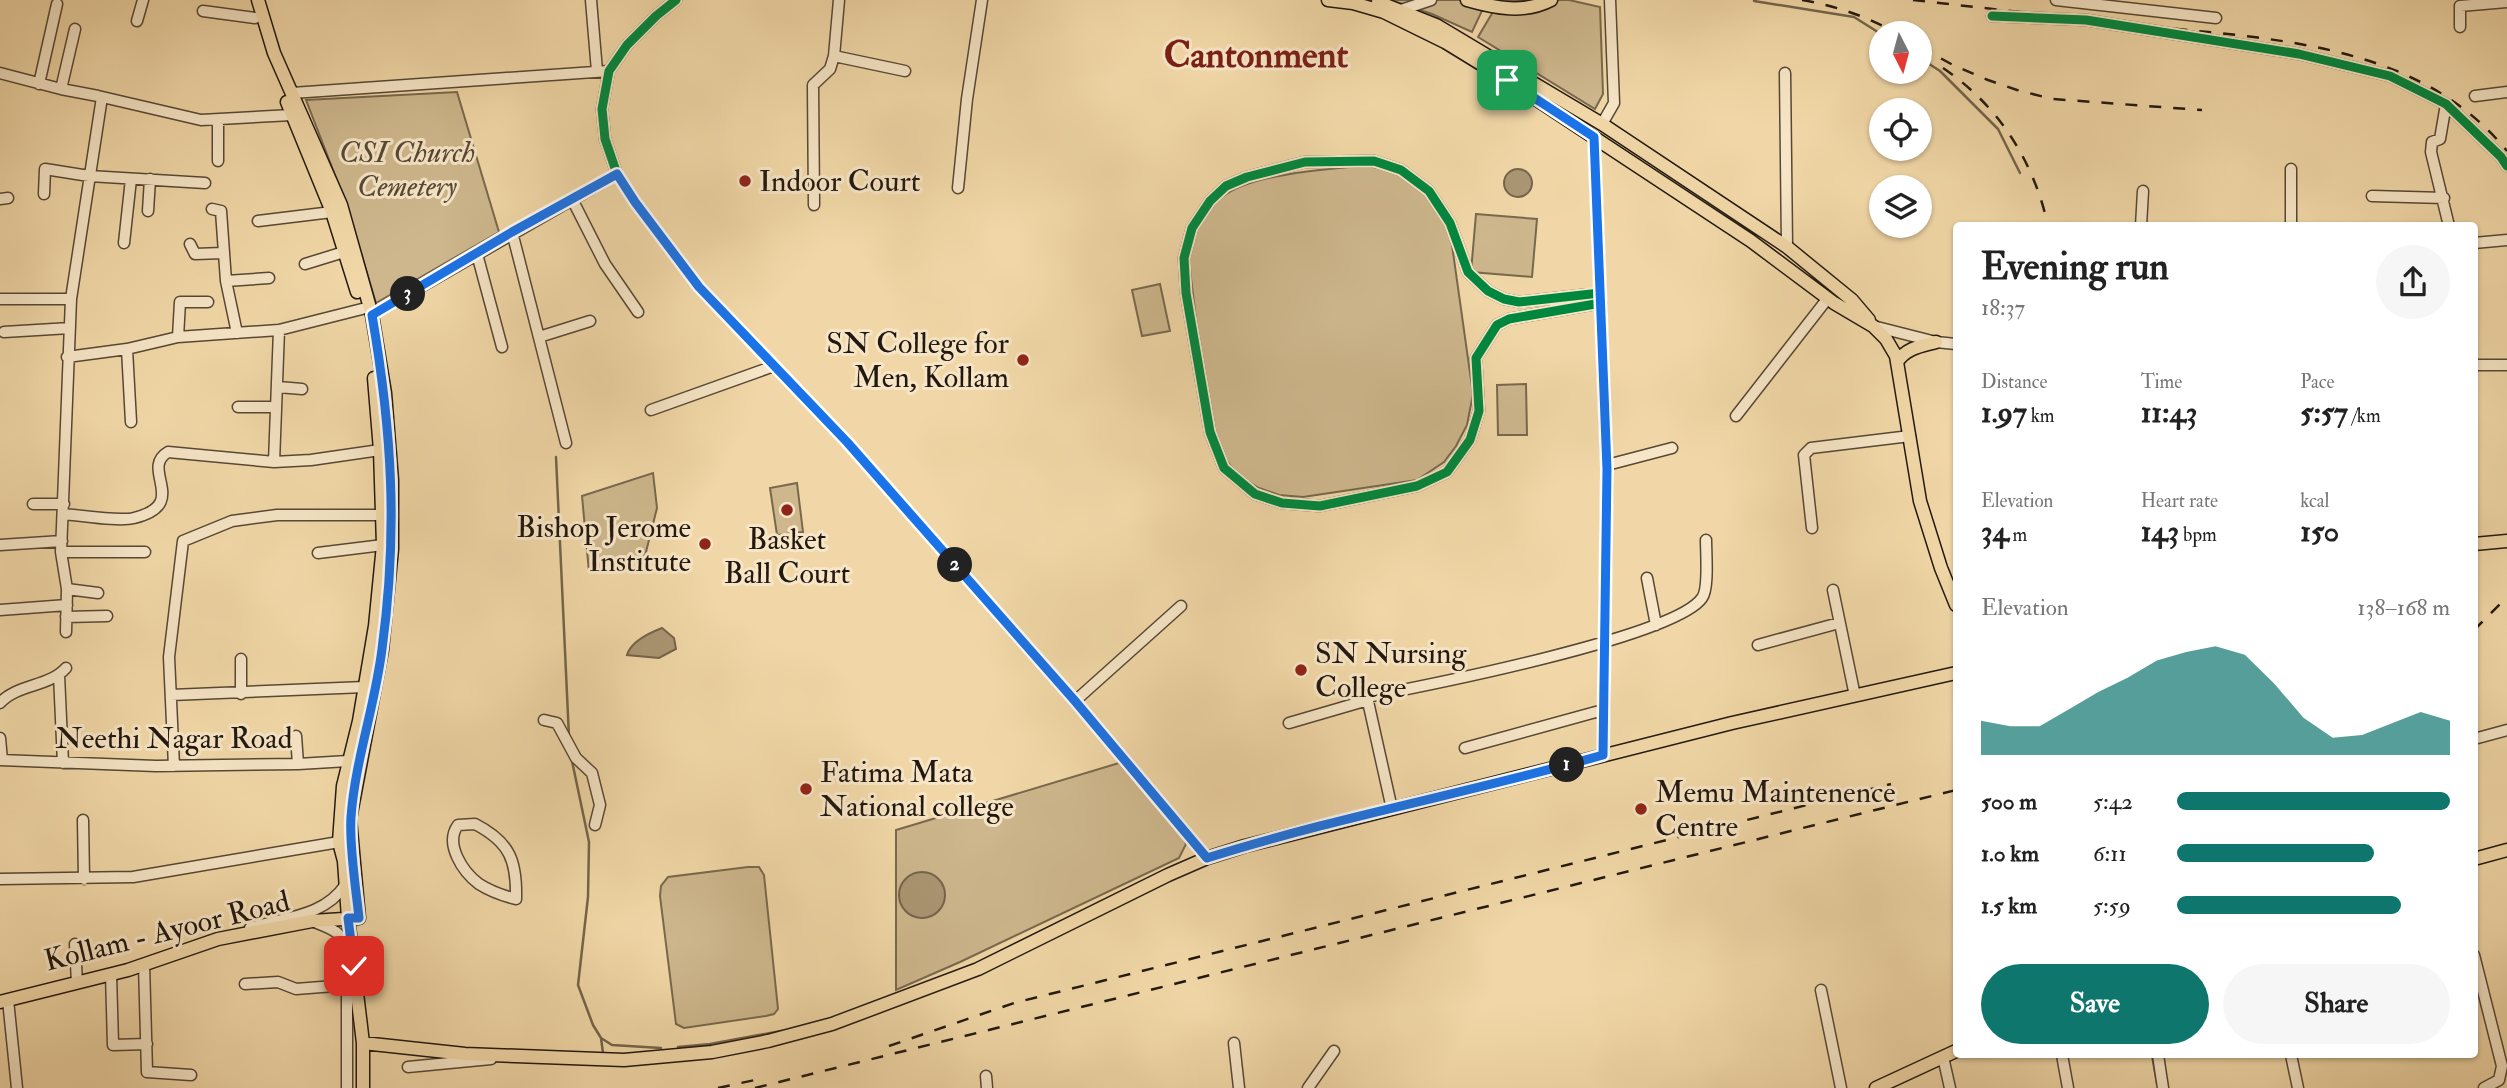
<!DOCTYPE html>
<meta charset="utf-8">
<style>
body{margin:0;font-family:"IM FELL Double Pica",serif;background:#f6f6f6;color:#222;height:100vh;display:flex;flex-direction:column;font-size:26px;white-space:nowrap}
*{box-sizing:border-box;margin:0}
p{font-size:23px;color:#767676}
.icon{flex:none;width:38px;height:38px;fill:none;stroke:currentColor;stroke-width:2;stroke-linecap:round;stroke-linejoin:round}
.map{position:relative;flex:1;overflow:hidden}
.drawer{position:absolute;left:1953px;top:222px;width:525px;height:836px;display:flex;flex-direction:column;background:#fff;border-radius:7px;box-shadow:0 2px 5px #0004}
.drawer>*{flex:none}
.needle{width:46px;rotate:174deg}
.fabs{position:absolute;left:1869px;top:21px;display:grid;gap:14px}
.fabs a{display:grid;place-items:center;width:63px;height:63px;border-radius:50%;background:#fff;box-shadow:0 2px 5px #0004;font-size:35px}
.pin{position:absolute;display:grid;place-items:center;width:60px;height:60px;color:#fff;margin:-30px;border-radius:14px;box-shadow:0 4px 10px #0006}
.km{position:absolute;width:35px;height:35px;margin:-18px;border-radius:50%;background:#222;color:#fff;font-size:19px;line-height:35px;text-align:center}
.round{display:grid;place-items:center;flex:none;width:74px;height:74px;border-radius:37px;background:#f6f6f6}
.summary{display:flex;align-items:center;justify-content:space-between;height:119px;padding:0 28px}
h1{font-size:38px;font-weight:800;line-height:52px}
.metrics{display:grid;grid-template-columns:repeat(3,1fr);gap:10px;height:119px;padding:7px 28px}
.metrics div{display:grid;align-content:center}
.metrics b{font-size:30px;font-weight:800}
.metrics small{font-size:19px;font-weight:400}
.metrics p{font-size:19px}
.chart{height:196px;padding:14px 28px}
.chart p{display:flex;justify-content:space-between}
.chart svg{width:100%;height:126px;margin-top:7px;fill:#0f766e;opacity:.7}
.cta{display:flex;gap:14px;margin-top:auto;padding:14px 28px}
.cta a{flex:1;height:80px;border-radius:42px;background:#0f766e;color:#fff;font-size:28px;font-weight:800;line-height:80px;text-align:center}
.cta a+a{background:#f6f6f6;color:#222}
ul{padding:0 28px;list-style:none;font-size:23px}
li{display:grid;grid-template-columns:112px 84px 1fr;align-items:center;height:52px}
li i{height:18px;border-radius:9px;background:#0f766e}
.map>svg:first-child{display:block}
</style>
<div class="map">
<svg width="2507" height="1088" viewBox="0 0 2507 1088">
<rect width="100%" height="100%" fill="#f1d7a7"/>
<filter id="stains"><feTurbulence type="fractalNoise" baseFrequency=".00286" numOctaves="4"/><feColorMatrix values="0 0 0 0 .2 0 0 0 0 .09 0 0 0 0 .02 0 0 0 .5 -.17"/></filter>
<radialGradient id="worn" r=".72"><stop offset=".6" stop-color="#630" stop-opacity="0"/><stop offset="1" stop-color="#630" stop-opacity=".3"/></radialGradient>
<!-- green -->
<path fill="#ceb78d" stroke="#78684e" stroke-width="2" d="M1390 0H1487L1472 32 1432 14Z
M1500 0H1569L1600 7 1603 94 1595 109 1478 37Z
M457 92 499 232 376 303 347 206 306 100Z
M1366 166 1393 170 1431 197 1440 209 1451 238 1473 394 1467 425 1456 446 1444 462 1417 480 1303 497 1279 495 1259 488 1237 475 1222 454 1210 432 1188 254C1203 193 1239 182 1296 173 1319 170 1343 167 1366 166Z
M1476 214 1537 219 1532 277 1471 272Z
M1160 284 1170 331 1142 336 1132 290Z
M1526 384 1527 435H1498L1497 385Z
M653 473 657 508 645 556 589 572 582 496Z
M797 483 803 532 777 535 770 488Z
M1119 763 1183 834 1186 844 1179 858 960 962 896 990V830Z
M748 867H759L764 875 778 1009 774 1014 766 1016 684 1028 676 1024 660 896 661 886 668 877Z"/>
<!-- water -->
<path fill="#ab9673" stroke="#74644b" stroke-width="2" d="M1504 183a14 14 0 1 1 28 0a14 14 0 1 1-28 0Z
M662 628 674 638 676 649 659 658 627 655C631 641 649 633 662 628Z
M899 895a23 23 0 1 1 46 0a23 23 0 1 1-46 0Z"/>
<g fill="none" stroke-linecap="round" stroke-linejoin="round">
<!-- stream -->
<path stroke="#74644b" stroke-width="2.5" d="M1754 1 1854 17 1881 34
M1920 58 1940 71 1998 129 2020 173
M556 457 569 737
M572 761 589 842 588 897 578 985 593 1025 601 1038 612 1045 661 1048
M601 1038 603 1053
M678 1047 710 1044 781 1031
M2152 1055 2157 1083"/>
<defs>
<path id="minor" d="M591 0 597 71
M676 0 656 16 627 45 609 71 602 109 605 139 617 174 635 202 699 287 847 442 1099 729 1207 858
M2056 0 2216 18
M1401 10 1431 0
M203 11 255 18
M1992 16 2086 20 2299 54 2390 76 2446 104 2501 157 2507 166
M137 21 143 0
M2460 27V6L2507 2
M834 56 905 71
M0 73 61 89 98 96 201 120 292 115
M1785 73 1787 247
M39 84 57 4
M61 89 75 29
M292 93 609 71
M2475 96 2507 92
M2446 104 2440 139 2432 142 2431 152 2449 226
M218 121V161
M1602 124 1614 103 1610 0
M1594 137 1607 469 1603 755
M958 188 967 99 982 0
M44 194 45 169 89 176 205 183
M2372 196 2444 198
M0 199 8 198
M572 199 605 264 638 312
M814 205 813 85 830 69 834 56 839 0
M212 209 221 211 226 281 237 333
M148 211 150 179
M258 221 332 212
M2141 226 2143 191
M2291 226V169
M512 232 566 443
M124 243 131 179
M2474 243 2507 240
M190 244 195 254 223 253
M477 254 502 347
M305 264 344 252
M226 281 269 278
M1600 293 1519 302 1504 299 1488 291 1468 272 1450 223 1429 191 1401 170 1374 161 1305 162 1247 177 1226 186 1210 201 1192 228 1184 258 1186 293 1210 432 1224 468 1255 494 1282 503 1320 506 1417 486 1447 472 1470 440 1479 411 1476 358 1497 325 1509 319 1601 303
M0 299H71
M372 315 617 174
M1873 326 1936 342 1956 344
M4 332 70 328
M178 337 180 302H208
M539 337 590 321
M127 349 131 422
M67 357 127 349 178 337 279 330 362 309
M2474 365H2507
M278 387 302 389
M238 407H275
M651 410 774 366
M1736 416 1828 298
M274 462 279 330
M1607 465 1672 448
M33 504H64
M63 514C80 515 118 522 134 518 191 504 139 469 168 452L274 462 311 460 380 450
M1812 528 1804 455 1811 448 1910 436
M0 545 62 541
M61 552H145
M318 553 383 545
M1647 578 1656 625
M67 589 98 593
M1833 590 1855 696
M0 610 67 605
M66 617 107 616
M66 632 67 589 61 552 71 299 102 97
M1758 645 1839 623
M59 675 63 763
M241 694V659
M171 695 365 687
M1075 701 1181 606
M0 703C17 684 49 687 66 668
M544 720 557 723 576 758 592 773 600 805 595 825
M1289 723 1368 700
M296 736 298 764
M0 738 2 760
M2474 739 2507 730
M1465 748 1603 710
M0 760 156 766 298 764 348 761
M174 766 169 657 183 541 232 521 277 515H383
M1392 809 1367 697C1424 686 1675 637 1702 598 1709 589 1706 553 1706 540
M83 820 84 879
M475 824C510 842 517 861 516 899 504 896 490 891 479 884 463 872 444 844 458 825Z
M0 879 133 877 339 842
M312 921C333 930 342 930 347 953V1088
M250 928C286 917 324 917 346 884
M75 944 77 983
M2474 955 2502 1066 2499 1080 2484 1088
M144 964 147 1072 191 1075
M111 974 113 1045 147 1044
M245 984 278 982 296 989 347 985
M1821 990 1841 1088
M8 1000 17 1088
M1234 1043 1239 1088
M2062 1055 2068 1088
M2158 1055 2163 1088
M2291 1055 2298 1088
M1943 1057 1950 1088
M408 1067 491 1059
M986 1076 987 1088
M1308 1088 1334 1051"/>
<path id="major" d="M1328 0 1353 3 1384 12 1445 42 1507 80 1751 241 1834 303 1873 326 1886 339 1896 356 1920 501 1941 568 1956 605
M1467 0C1495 8 1524 14 1551 0
M1378 2 1436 25 1602 124 1787 247 1852 300 1869 320
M287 102 332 212 357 292
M1897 362C1906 348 1921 346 1936 342
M2474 544 2507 541
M2474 859 2507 850
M0 1002 128 970 218 939 312 921 359 918 350 819 382 650 392 549V480L385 393 372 315 341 205 274 53 258 0
M363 1043 465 1054 624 1060 712 1052 768 1041 832 1024 978 969 1168 875 1207 858 1245 846 1732 723 1956 673
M363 1088V1043L348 918 344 861 339 842 343 786 359 721 375 626 383 545 380 450 374 378
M1876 1088 1956 1051"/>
</defs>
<!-- minor casing -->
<use href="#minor" stroke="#564835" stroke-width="13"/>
<!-- major casing -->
<use href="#major" stroke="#22180f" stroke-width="15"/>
<!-- minor -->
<use href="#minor" stroke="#f6e5c6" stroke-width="10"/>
<!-- major -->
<use href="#major" stroke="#f1d7a7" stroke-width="12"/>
<!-- rail -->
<path stroke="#22180f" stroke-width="2.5" stroke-dasharray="12 12" stroke-linecap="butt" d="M1802 0C1836 6 1866 16 1896 33
M1913 0C1991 9 2068 17 2146 26 2273 39 2419 43 2507 151
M1920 47 1953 65 1988 80 2017 90 2052 99 2202 110
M1943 68C1998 105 2034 161 2048 226
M2474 630 2507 597
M889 1046 1014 1003 1891 784
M718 1088 764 1078
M755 1088 1956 790"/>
<defs>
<path id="cycleway" d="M676 0 656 16 627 45 609 71 602 109 605 139 617 174 635 202 699 287 847 442 1099 729 1207 858
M1992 16 2086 20 2299 54 2390 76 2446 104 2501 157 2507 166
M1600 293 1519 302 1504 299 1488 291 1468 272 1450 223 1429 191 1401 170 1374 161 1305 162 1247 177 1226 186 1210 201 1192 228 1184 258 1186 293 1210 432 1224 468 1255 494 1282 503 1320 506 1417 486 1447 472 1470 440 1479 411 1476 358 1497 325 1509 319 1601 303"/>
</defs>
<!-- cycleway casing -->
<use href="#cycleway" stroke="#f6e5c6" stroke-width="13"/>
<!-- cycleway -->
<use href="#cycleway" stroke="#00873e" stroke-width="9"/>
</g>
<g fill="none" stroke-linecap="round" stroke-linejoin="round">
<defs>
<path id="route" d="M354 966 348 918H359C356 889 349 846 351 817 355 761 375 706 382 649 398 532 392 431 372 315L512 232 617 174 635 202 699 287 847 442 1075 701 1207 858C1337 817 1472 792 1603 755L1607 469 1594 137 1507 80"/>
</defs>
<!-- route casing -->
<use href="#route" stroke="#fff" stroke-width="14"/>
<!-- route -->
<use href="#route" stroke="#1a73e8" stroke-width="9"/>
</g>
<!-- markers -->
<g fill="#8f2418" stroke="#f6e5c6" stroke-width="2.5">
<circle cx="745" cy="181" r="7"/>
<circle cx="1023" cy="360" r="7"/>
<circle cx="787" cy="510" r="7"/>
<circle cx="705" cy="544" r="7"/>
<circle cx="1301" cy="670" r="7"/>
<circle cx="806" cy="789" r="7"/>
<circle cx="1641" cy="809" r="7"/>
</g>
<g text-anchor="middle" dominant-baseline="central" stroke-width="6" stroke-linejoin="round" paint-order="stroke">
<!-- park labels -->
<g font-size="30" font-style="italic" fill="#564835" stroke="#f6e5c6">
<text x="407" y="152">CSI Church<tspan x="407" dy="34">Cemetery</tspan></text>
</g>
<!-- poi labels -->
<g font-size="30" fill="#22180f" stroke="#f6e5c6" text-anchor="start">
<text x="759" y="181">Indoor Court</text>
<text x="1009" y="343" text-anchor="end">SN College for<tspan x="1009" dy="34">Men, Kollam</tspan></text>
<text x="691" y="527" text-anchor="end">Bishop Jerome<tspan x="691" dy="34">Institute</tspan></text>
<text x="787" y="539" text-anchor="middle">Basket<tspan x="787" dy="34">Ball Court</tspan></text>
<text x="1315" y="653">SN Nursing<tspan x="1315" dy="34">College</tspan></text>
<text x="820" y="772">Fatima Mata<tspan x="820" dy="34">National college</tspan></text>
<text x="1655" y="792">Memu Maintenence<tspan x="1655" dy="34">Centre</tspan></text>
</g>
<!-- street labels -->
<g font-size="30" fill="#22180f" stroke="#f6e5c6">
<text x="174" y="738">Neethi Nagar Road</text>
<text transform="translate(167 931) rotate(-14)">Kollam - Ayoor Road</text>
</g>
<!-- district labels -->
<g font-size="37" font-weight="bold" fill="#7a1f14" stroke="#f6e5c6">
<text x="1256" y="55">Cantonment</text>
</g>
</g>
<rect width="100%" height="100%" filter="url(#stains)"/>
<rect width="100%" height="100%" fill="url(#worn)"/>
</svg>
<div class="fabs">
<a><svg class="needle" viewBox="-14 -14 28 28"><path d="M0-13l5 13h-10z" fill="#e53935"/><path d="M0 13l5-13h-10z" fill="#767676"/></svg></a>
<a><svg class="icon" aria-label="locate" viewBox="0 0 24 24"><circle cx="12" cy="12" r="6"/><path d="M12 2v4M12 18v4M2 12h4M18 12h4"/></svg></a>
<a><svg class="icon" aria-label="layers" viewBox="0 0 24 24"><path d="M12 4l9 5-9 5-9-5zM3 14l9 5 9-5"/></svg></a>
</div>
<div class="pin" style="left:1507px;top:80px;background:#1e9e55"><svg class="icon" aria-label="arrive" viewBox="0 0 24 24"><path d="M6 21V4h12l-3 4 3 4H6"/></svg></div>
<div class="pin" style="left:354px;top:966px;background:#d93025"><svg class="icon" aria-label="check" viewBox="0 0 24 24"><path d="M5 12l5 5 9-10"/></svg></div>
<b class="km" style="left:1567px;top:765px">1</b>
<b class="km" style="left:955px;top:565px">2</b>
<b class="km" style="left:408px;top:294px">3</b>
<section class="drawer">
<div class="summary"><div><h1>Evening run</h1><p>18:37</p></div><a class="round"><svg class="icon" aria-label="share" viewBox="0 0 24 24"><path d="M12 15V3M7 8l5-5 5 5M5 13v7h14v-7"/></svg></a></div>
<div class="metrics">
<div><p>Distance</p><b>1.97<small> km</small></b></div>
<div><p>Time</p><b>11:43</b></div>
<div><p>Pace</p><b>5:57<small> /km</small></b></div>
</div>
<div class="metrics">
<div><p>Elevation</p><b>34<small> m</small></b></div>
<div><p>Heart rate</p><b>143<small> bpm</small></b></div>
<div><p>kcal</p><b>150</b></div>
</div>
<div class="chart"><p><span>Elevation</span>138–168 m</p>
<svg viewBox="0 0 160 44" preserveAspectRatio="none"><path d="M0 44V32L10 34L20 34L30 28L40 22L50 17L60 11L70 8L80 6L90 9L100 19L110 31L120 38L130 37L140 33L150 29L160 32V44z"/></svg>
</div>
<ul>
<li><b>500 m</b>5:42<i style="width:100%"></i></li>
<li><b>1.0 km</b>6:11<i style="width:72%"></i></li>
<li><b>1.5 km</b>5:59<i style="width:82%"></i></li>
</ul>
<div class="cta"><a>Save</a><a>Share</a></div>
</section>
</div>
